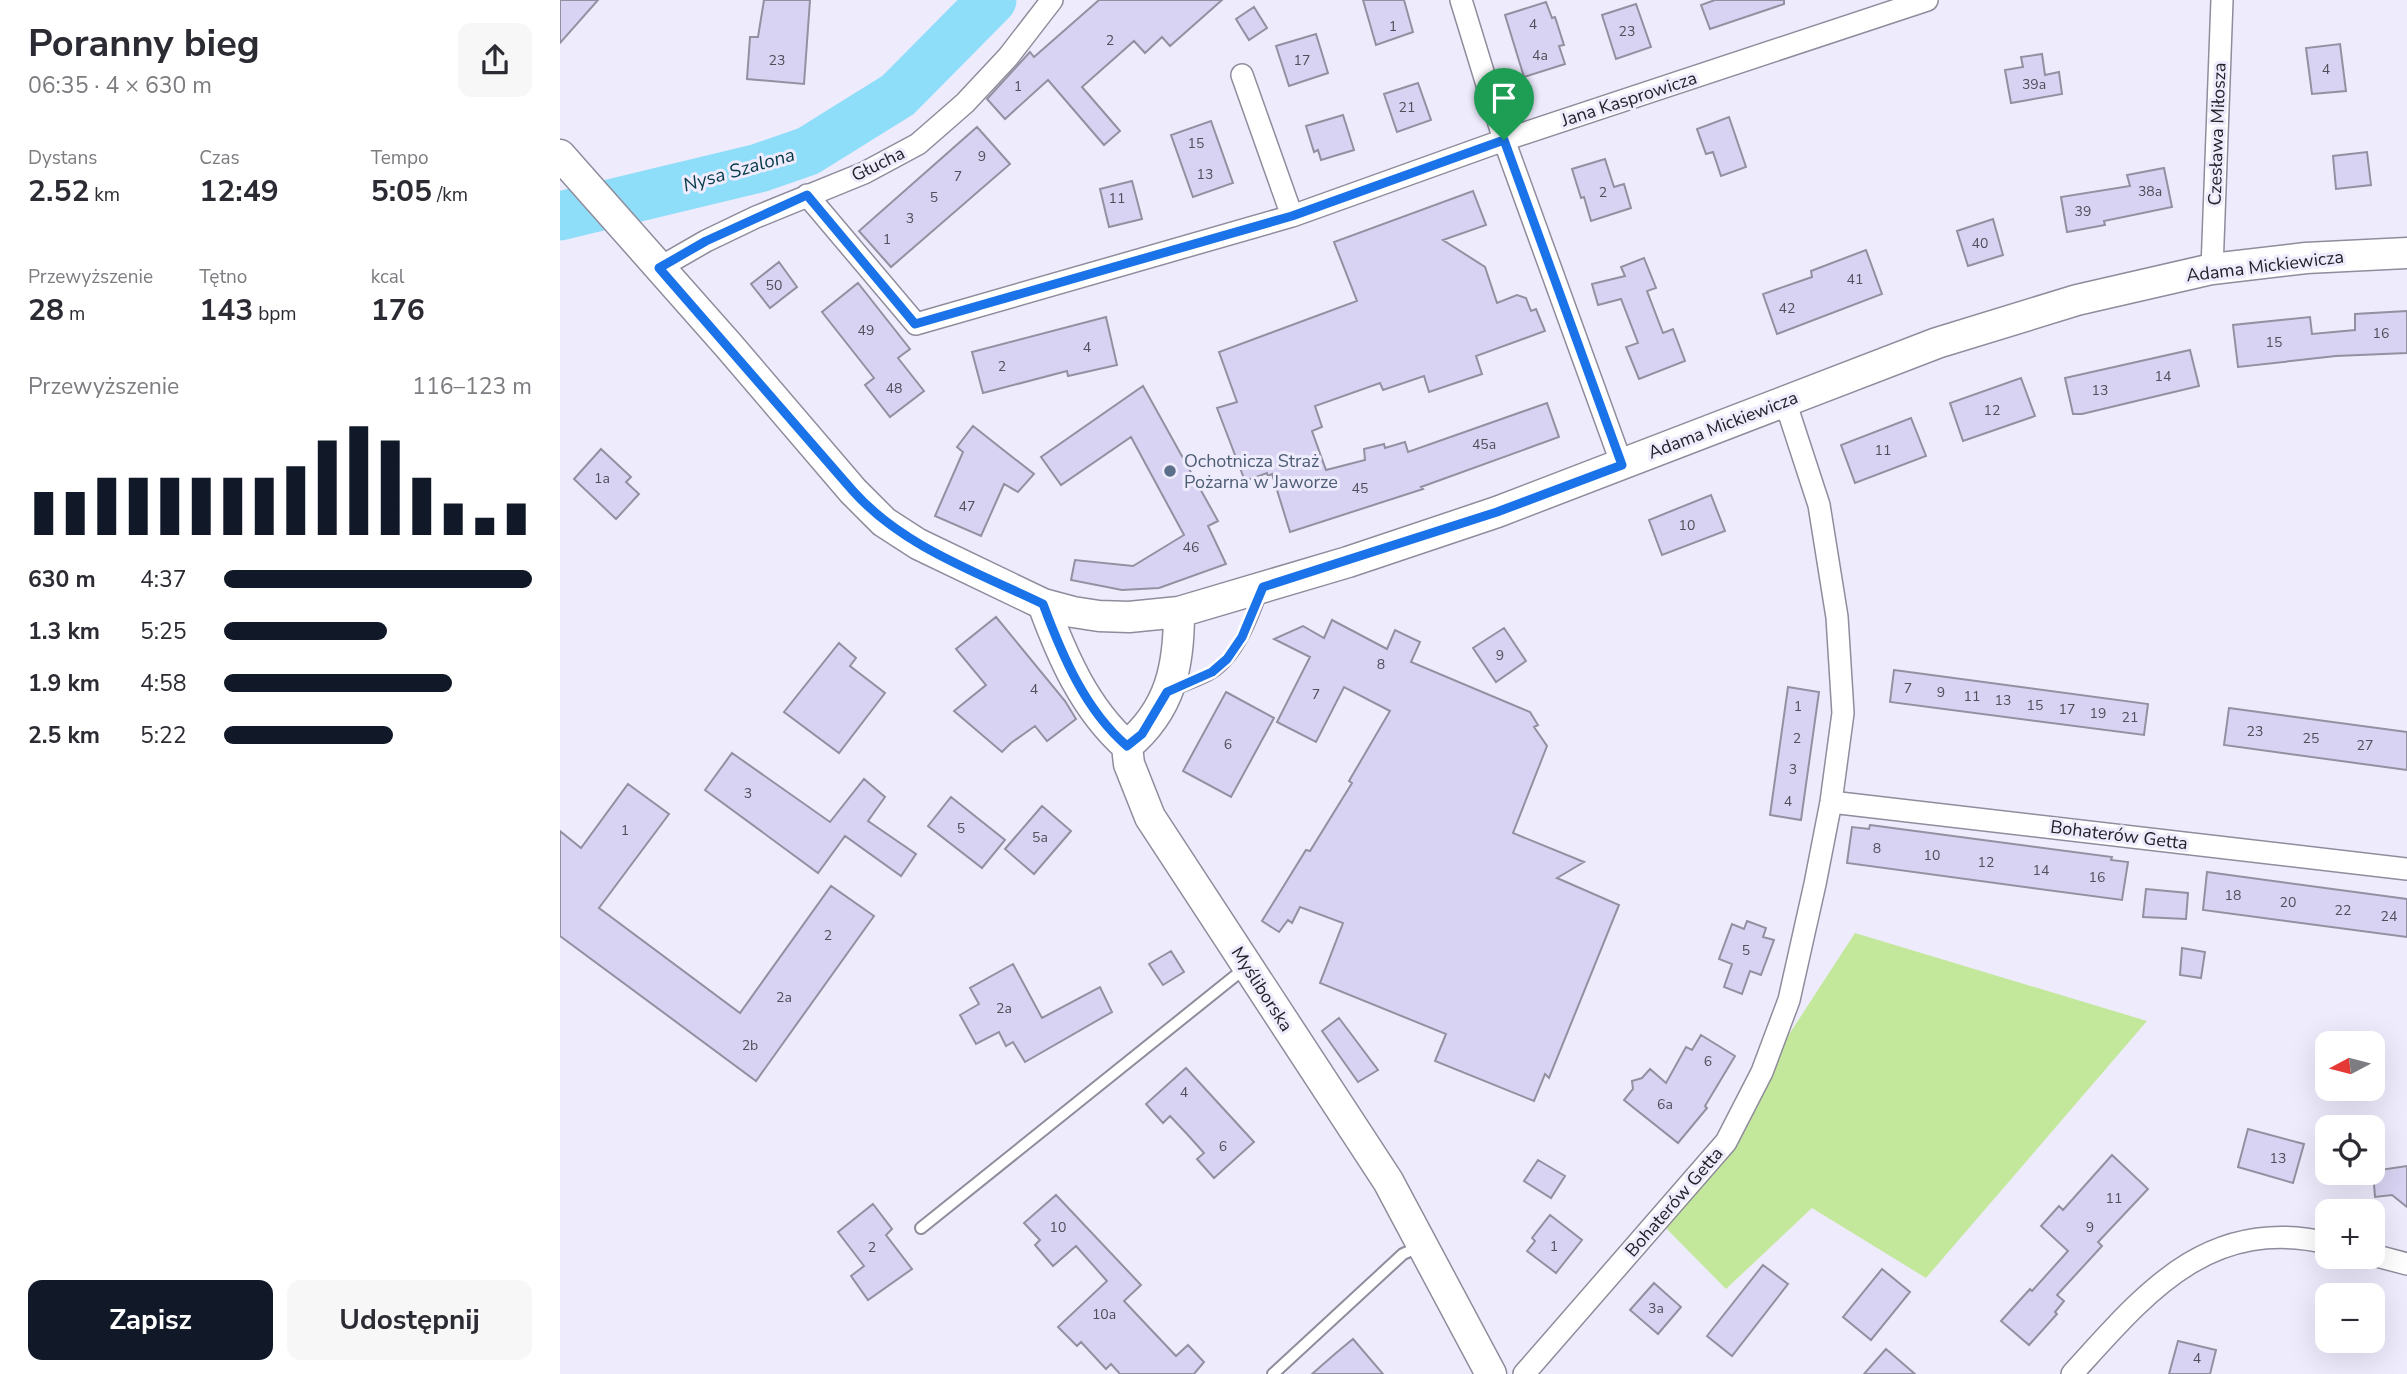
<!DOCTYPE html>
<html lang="pl">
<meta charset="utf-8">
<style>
body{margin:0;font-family:"Nunito Sans",sans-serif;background:#f7f7f7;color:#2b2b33;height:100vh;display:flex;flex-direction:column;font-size:26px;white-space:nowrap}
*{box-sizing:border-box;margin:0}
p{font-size:23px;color:#7c7c81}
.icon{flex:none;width:38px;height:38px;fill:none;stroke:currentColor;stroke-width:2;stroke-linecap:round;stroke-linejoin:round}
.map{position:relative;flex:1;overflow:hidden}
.details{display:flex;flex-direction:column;background:#fff;width:560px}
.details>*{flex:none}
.needle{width:46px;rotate:263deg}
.controls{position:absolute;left:1755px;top:1031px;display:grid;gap:14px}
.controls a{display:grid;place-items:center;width:70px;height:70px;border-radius:14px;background:#fff;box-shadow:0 7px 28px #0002;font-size:35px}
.pin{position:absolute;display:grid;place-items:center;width:60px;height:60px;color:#fff;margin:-72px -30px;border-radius:50% 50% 50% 0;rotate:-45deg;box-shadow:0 0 7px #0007}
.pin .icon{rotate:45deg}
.round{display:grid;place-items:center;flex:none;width:74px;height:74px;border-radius:14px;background:#f7f7f7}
.head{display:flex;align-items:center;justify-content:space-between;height:119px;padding:0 28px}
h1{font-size:38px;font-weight:700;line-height:52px}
.metrics{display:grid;grid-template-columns:repeat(3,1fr);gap:10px;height:119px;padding:7px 28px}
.metrics div{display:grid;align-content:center}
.metrics b{font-size:30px;font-weight:700}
.metrics small{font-size:19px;font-weight:400}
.metrics p{font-size:19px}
.chart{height:196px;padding:14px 28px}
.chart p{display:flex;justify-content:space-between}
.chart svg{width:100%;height:126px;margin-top:7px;stroke:#111827;stroke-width:6}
.primary-button{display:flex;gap:14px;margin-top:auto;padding:14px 28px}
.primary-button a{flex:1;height:80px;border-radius:14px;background:#111827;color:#fff;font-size:28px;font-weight:700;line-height:80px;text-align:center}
.primary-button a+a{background:#f7f7f7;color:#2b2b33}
ul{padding:0 28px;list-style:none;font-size:23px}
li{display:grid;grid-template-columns:112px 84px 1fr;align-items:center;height:52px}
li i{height:18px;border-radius:9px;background:#111827}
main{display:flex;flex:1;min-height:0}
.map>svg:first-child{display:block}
</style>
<main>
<section class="details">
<div class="head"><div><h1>Poranny bieg</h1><p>06:35 · 4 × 630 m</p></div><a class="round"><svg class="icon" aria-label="share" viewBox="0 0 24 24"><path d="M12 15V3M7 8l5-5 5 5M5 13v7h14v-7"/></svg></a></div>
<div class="metrics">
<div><p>Dystans</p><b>2.52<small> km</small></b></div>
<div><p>Czas</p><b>12:49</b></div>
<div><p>Tempo</p><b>5:05<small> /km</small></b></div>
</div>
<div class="metrics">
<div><p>Przewyższenie</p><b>28<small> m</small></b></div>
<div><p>Tętno</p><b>143<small> bpm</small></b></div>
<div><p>kcal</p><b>176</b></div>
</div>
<div class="chart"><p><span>Przewyższenie</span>116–123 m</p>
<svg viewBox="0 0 160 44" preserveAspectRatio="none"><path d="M5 44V29M15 44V29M25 44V24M35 44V24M45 44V24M55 44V24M65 44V24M75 44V24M85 44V20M95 44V11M105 44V6M115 44V11M125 44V24M135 44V33M145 44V38M155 44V33"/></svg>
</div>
<ul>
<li><b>630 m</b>4:37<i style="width:100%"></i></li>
<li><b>1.3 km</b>5:25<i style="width:53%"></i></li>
<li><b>1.9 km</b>4:58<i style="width:74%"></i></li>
<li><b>2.5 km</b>5:22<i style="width:55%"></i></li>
</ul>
<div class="primary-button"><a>Zapisz</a><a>Udostępnij</a></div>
</section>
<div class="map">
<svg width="1847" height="1374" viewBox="0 0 1847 1374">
<rect width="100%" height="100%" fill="#eeebfd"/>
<!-- green -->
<path fill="#c4e89b" d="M1295 933 1587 1021 1366 1278 1252 1208 1166 1289 1098 1220 1140 1171Z"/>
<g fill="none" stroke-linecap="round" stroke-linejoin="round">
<!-- river -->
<path stroke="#8edef9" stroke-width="49" d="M0 216 199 168 248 151 338 95 432 0"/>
</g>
<!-- building -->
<path fill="#d8d3f2" stroke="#9390a1" stroke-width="2" d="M0 0H38L0 43Z
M204 0H250L244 84 187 79 190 37H198Z
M539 0H662L610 46 602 37 585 53 574 41 522 87 560 131 544 145 488 80 445 119 427 99 470 52 474 57Z
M803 0H844L853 32 816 45Z
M1155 0H1224V4L1150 29 1141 5Z
M986 2 992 18 995 17 1004 45 999 46 1005 64 964 77 945 15Z
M1076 4 1091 47 1056 59 1042 15Z
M694 7 707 28 689 40 676 19Z
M756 34 768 73 729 86 716 46Z
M1780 44 1786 91 1752 94 1746 48Z
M1482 54 1485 75 1499 72 1502 94 1451 103 1445 70 1463 67 1461 57Z
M858 83 871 120 837 132 824 94Z
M783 115 794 150 761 160 758 150 754 152 746 126Z
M1169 117 1186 167 1161 176 1153 152 1146 154 1137 129Z
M651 121 673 183 633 197 611 135Z
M417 127 450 164 331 267 299 231Z
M1807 152 1811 185 1776 189 1773 156Z
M1045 159 1054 187 1064 184 1071 208 1031 221 1024 197 1021 198 1012 169Z
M1604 168 1612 207 1544 221 1545 225 1507 232 1501 197 1570 186 1567 175Z
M572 181 582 219 549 227 540 189Z
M913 191 926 225 883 240 925 267 937 303 957 295 966 298 971 311 976 309 985 331 916 356 922 374 869 392 864 376 823 390 820 383 755 406 762 427 752 431 766 470 805 460 804 449 824 444 825 448 845 442 848 452 987 403 999 437 861 487 863 489 730 532 712 474 708 476 707 473 685 481 657 408 677 402 659 352 797 301 774 242Z
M1433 219 1443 255 1408 266 1397 231Z
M1306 250 1322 294 1217 334 1203 294 1252 277 1251 271Z
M1084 258 1096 288 1087 291 1103 333 1113 329 1125 361 1079 379 1066 347 1078 343 1061 299 1038 305 1032 284 1065 276 1061 267Z
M219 262 237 287 210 308 191 284Z
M298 283 350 349 338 358 364 391 330 417 305 385 314 378 262 312Z
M1847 311V353L1776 356 1678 367 1673 325 1750 317 1752 334 1795 330V314Z
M546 317 557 365 508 376 507 371 423 393 412 352Z
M1630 350 1639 386 1522 414H1513L1505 378Z
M1461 378 1475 416 1403 441 1390 403Z
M583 386 658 521 648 526 666 564 599 588 562 590 511 580 515 560 573 566 624 535 571 437 501 485 481 457Z
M1351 418 1366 456 1295 483 1281 445Z
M413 426 474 474 458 492 444 484 421 536 375 516 403 452 397 447Z
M41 449 71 477 66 482 79 494 56 519 14 479Z
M1151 495 1165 531 1102 555 1089 520Z
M436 617 505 701 516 719 487 741 475 726 451 743 442 752 394 711 426 685 396 649Z
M772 620 827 649 835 630 860 642 851 662 970 712 978 725 974 727 987 746 953 833 1024 862 997 878 1059 905 989 1078 985 1074 974 1101 875 1061 886 1034 760 983 783 923 740 907 732 923 728 920 719 932 702 921 746 850 750 851 792 783 789 781 830 711 784 687 756 742 717 722 750 657 714 639 743 626 764 638Z
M944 628 966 661 936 682 913 648Z
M279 643 296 658 290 666 325 693 279 753 224 712Z
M1334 670 1588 704 1584 735 1330 702Z
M1228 687 1259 692 1241 820 1210 815Z
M666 692 714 718 671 797 623 771Z
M1669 708 1847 732V770L1664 745Z
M172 753 270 822 304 779 325 797 308 821 356 854 341 876 285 836 258 873 145 790Z
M68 784 109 814 39 908 180 1013 271 886 314 916 196 1081 0 936V831L21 848Z
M391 797 445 840 422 868 368 826Z
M482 806 511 831 474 874 445 849Z
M1310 825 1552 857 1551 860 1568 862 1562 900 1287 863 1292 827 1309 829Z
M1647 872 1847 899V937L1643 910Z
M1586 889 1628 893 1626 919 1583 917Z
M1187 921 1206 928 1203 937 1214 940 1201 975 1190 971 1182 994 1164 987 1172 964 1159 959 1172 924 1184 929Z
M1622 948 1645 952 1641 978 1620 975Z
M611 951 624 972 603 985 589 964Z
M453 964 482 1018 540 987 552 1012 465 1062 453 1042 446 1046 439 1032 416 1044 400 1015 419 1004 410 988Z
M779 1018 818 1070 798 1082 762 1031Z
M1141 1035 1175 1056 1145 1106 1147 1108 1118 1143 1064 1100 1073 1089 1072 1081 1082 1078 1090 1069 1106 1083 1126 1047 1132 1050Z
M626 1068 694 1142 654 1178 637 1159 644 1153 627 1134 610 1116 603 1123 586 1104Z
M1688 1129 1744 1144 1733 1183 1678 1167Z
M1552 1155 1588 1189 1538 1242 1542 1246 1497 1295 1504 1301 1495 1312 1497 1314 1469 1345 1441 1321 1470 1289 1472 1291 1508 1251 1481 1226 1499 1206 1503 1210Z
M978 1160 1005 1176 991 1198 964 1181Z
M1847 1166V1207L1832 1195 1815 1197 1813 1171Z
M496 1195 581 1285 564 1301 616 1356 628 1345 644 1362 634 1374H560L551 1364 546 1369 521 1342 517 1346 498 1327 547 1281 516 1246 493 1266 475 1245 480 1240 464 1223Z
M313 1204 332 1229 326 1235 352 1269 308 1300 291 1276 304 1266 278 1232Z
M990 1215 1022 1240 996 1273 967 1251 975 1241 972 1238Z
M1203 1265 1228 1284 1172 1356 1147 1336Z
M1322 1269 1350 1292 1311 1340 1283 1317Z
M1094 1283 1121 1307 1098 1334 1070 1310Z
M793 1339 823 1374H752L776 1353Z
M1618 1341 1656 1350 1650 1374H1609Z
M1326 1349 1355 1374H1304Z"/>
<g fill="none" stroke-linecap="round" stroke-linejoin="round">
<defs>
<path id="lane" d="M613 690C625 684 641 680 653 672 678 655 691 620 701 593
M361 1228 685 968
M713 1374 843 1254 859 1247"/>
<path id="street" d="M901 0 944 140 1062 465
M682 75 732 216
M247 195 356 324 732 216 944 140 1367 0
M99 268 146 241 196 217 304 173 358 144 405 103 448 57 492 0
M1652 269 1662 0
M1271 802 1847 869
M1813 1255 1847 1264
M964 1374 1166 1142 1202 1072 1229 1000 1255 884 1271 802 1283 713 1277 617 1259 505 1225 401
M1512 1374C1584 1295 1647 1215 1768 1243"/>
<path id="secondary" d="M0 155 169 346 293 491 324 522 358 544 483 604 513 612 539 616 569 617 619 612 788 562 937 512 1377 343 1517 300 1652 269 1746 258 1847 253
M483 604C502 656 525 709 567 746L569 764 590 817 828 1181 931 1374
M567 746C611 709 619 666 619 612"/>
</defs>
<!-- lane casing -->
<use href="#lane" stroke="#8f8c9c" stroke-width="14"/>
<!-- street casing -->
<use href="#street" stroke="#8f8c9c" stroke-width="24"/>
<!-- secondary casing -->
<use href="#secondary" stroke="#8f8c9c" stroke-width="33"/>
<!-- lane -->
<use href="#lane" stroke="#fff" stroke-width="10"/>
<!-- street -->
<use href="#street" stroke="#fff" stroke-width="21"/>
<!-- secondary -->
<use href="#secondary" stroke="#fff" stroke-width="30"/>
</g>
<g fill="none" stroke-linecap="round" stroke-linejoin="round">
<defs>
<path id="route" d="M944 140 1062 465 937 512 703 587 682 637 667 659 652 672 607 692 582 734 567 746C525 710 502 655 483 604 417 572 343 547 293 491L99 268 146 241 247 195 355 324 732 216Z"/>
</defs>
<!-- route casing -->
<use href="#route" stroke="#fff" stroke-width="14"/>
<!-- route -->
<use href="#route" stroke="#1a73e8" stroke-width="9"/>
</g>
<!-- markers -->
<circle fill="#5c6f8a" stroke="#eeebfd" stroke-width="2.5" cx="610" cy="471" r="7"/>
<g text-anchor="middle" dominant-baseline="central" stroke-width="6" stroke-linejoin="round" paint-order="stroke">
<!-- number labels -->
<g font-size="14" fill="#504e5b">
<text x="973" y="24">4</text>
<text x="833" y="26">1</text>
<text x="1067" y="31">23</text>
<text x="550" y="40">2</text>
<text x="980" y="55">4a</text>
<text x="217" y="60">23</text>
<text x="742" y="60">17</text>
<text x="1766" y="69">4</text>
<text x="1474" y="84">39a</text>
<text x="458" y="86">1</text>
<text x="847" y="107">21</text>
<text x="636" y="143">15</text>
<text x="422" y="156">9</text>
<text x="645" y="174">13</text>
<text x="398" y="176">7</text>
<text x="1590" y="191">38a</text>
<text x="1043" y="192">2</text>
<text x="374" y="197">5</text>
<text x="557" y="198">11</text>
<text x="1523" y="211">39</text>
<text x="350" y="218">3</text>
<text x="327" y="239">1</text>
<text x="1420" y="243">40</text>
<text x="1295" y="279">41</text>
<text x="214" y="285">50</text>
<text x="1227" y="308">42</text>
<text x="306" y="330">49</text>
<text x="1821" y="333">16</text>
<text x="1714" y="342">15</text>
<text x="527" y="347">4</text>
<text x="442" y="366">2</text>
<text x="1603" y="376">14</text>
<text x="334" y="388">48</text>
<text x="1540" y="390">13</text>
<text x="1432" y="410">12</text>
<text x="924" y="444">45a</text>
<text x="1323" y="450">11</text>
<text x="42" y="478">1a</text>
<text x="800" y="488">45</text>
<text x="407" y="506">47</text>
<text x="1127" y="525">10</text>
<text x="631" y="547">46</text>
<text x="940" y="655">9</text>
<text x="821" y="664">8</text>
<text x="1348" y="688">7</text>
<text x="474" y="689">4</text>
<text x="1381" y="692">9</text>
<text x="756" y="694">7</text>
<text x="1412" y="696">11</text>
<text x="1443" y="700">13</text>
<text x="1475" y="705">15</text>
<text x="1238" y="706">1</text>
<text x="1507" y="709">17</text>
<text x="1538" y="713">19</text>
<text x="1570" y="717">21</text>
<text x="1695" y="731">23</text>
<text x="1237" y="738">2</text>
<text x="1751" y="738">25</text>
<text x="668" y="744">6</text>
<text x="1805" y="745">27</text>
<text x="1233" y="769">3</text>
<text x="188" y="793">3</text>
<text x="1228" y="801">4</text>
<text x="401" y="828">5</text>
<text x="65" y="830">1</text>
<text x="480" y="837">5a</text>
<text x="1317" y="848">8</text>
<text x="1372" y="855">10</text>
<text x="1426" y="862">12</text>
<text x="1481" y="870">14</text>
<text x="1537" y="877">16</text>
<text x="1673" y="895">18</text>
<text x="1728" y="902">20</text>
<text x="1783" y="910">22</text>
<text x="1829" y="916">24</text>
<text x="268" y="935">2</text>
<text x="1186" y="950">5</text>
<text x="224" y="997">2a</text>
<text x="444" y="1008">2a</text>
<text x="190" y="1045">2b</text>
<text x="1148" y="1061">6</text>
<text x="624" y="1092">4</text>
<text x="1105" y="1104">6a</text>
<text x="663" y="1146">6</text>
<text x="1718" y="1158">13</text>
<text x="1554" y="1198">11</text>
<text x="498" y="1227">10</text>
<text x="1530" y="1227">9</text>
<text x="994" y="1246">1</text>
<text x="312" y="1247">2</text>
<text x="1096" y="1308">3a</text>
<text x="544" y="1314">10a</text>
<text x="1637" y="1358">4</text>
</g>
<!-- street labels -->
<g font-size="18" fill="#232229" stroke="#eeebfd">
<text transform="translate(1069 99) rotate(-18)">Jana Kasprowicza</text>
<text transform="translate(1657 134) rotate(-88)">Czesława Miłosza</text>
<text transform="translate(318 164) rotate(-26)">Głucha</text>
<text transform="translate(1705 266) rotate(-7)">Adama Mickiewicza</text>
<text transform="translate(1163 425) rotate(-21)">Adama Mickiewicza</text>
<text transform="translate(1559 835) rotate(7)">Bohaterów Getta</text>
<text transform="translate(702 989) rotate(57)">Myśliborska</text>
<text transform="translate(1114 1202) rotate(-49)">Bohaterów Getta</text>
</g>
<!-- service labels -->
<g font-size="18" fill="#4e5e75" stroke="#eeebfd" text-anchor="start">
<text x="624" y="461">Ochotnicza Straż<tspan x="624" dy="21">Pożarna w Jaworze</tspan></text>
</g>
<!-- water labels -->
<g font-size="19" font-style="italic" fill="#063a48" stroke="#eeebfd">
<text transform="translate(179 170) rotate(-16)">Nysa Szalona</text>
</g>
</g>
</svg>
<div class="controls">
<a><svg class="needle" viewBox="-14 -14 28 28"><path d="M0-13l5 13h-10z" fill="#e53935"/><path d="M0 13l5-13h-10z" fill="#7c7c81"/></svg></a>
<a><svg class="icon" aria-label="locate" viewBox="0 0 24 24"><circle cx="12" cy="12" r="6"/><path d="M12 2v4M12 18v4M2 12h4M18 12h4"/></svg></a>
<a>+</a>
<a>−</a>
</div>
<div class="pin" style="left:944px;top:140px;background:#1e9e55"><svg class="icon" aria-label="arrive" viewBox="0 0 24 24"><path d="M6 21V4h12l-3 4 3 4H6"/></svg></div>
</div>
</main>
